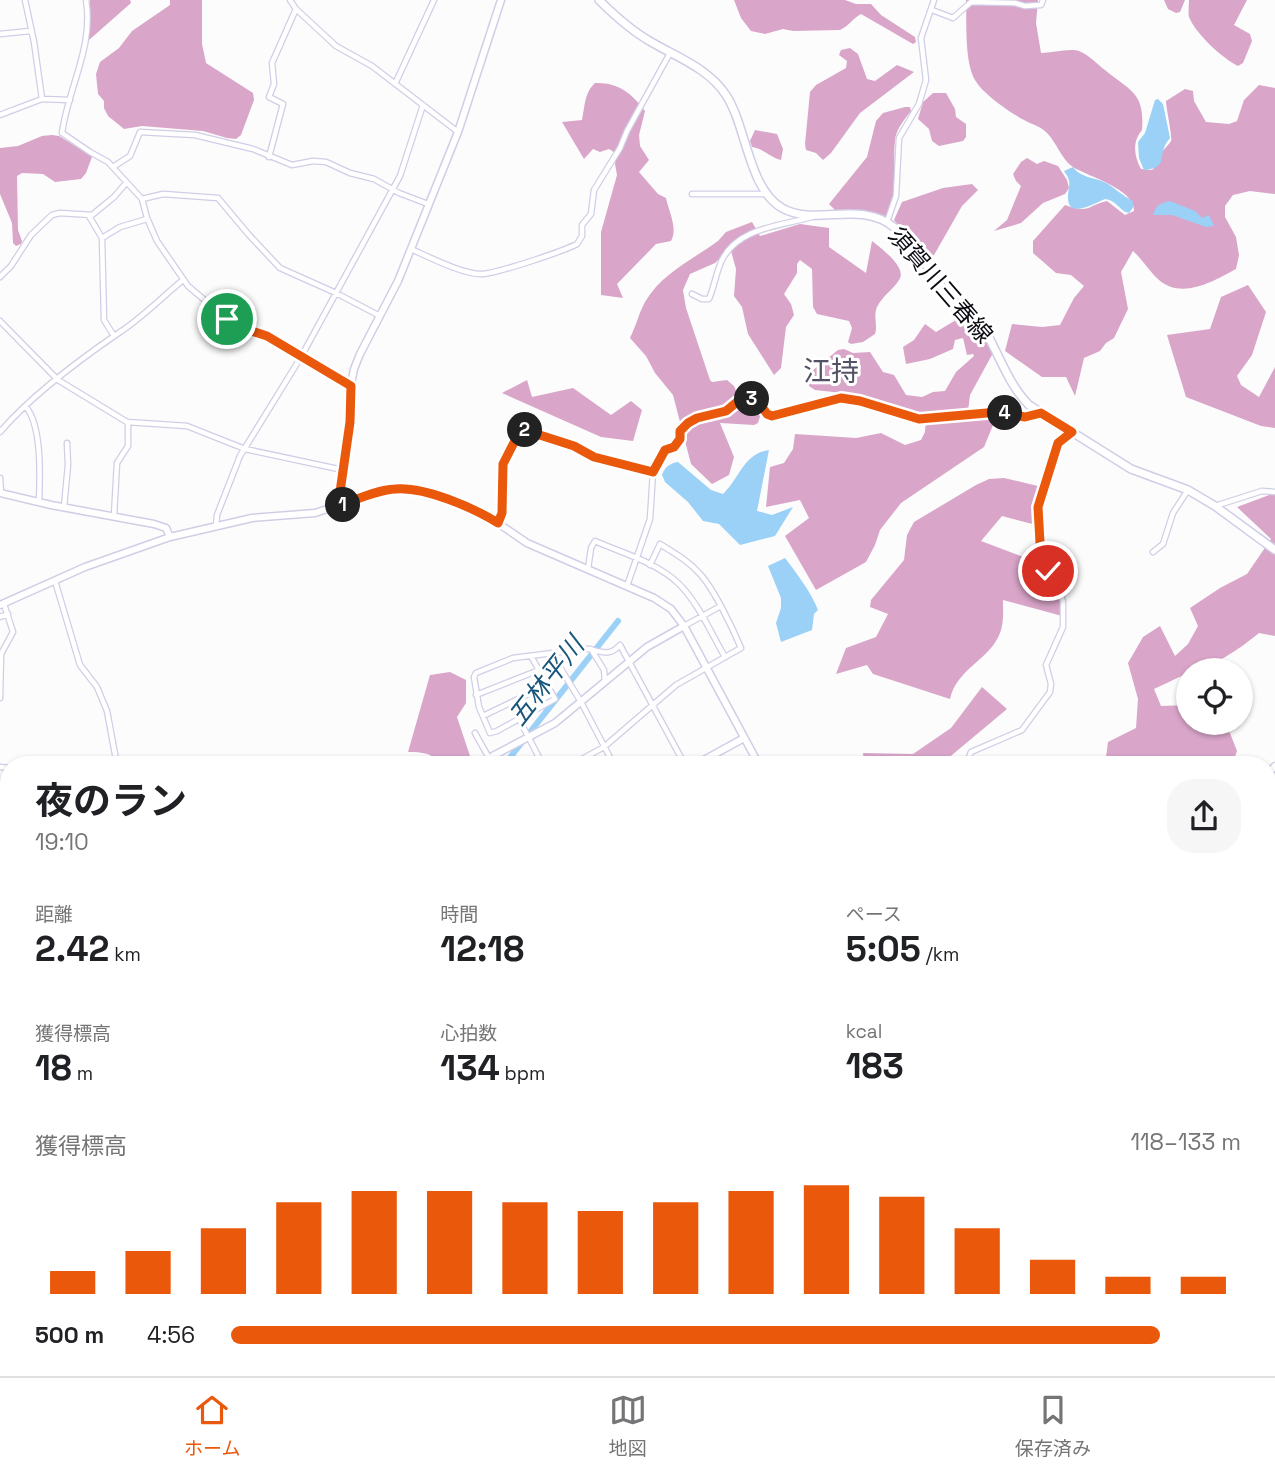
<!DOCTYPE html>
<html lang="ja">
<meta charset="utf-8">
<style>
body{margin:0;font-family:"Space Grotesk","Noto Sans JP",sans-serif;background:#f6f6f6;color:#202124;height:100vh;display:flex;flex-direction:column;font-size:26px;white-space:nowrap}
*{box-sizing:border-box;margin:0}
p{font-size:23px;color:#757577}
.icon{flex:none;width:38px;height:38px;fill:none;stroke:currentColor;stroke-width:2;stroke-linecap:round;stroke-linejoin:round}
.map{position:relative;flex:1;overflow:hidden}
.details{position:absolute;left:0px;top:756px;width:1276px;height:621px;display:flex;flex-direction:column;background:#fff;border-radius:28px 28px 0 0;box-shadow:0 2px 5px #0004}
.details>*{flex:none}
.tools{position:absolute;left:1176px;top:658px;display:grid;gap:14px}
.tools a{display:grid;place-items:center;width:77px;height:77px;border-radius:50%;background:#fff;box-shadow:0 2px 5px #0004;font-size:35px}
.pin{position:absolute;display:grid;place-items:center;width:60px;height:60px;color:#fff;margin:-30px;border:4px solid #fff;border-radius:50%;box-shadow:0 2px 7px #0007}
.km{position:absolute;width:35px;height:35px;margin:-18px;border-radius:50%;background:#222;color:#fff;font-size:19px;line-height:35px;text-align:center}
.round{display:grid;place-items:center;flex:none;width:74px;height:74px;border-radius:28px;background:#f6f6f6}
.head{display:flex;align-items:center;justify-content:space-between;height:119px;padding:0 35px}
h1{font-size:38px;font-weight:700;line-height:52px}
.metrics{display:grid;grid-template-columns:repeat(3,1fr);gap:10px;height:119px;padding:7px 35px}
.metrics div{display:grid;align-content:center}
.metrics b{font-size:35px;font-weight:700}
.metrics small{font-size:19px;font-weight:400}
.metrics p{font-size:19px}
.chart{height:196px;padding:14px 35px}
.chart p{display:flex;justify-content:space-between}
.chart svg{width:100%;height:126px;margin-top:7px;stroke:#ea580c;stroke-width:6}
ul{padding:0 35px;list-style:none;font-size:23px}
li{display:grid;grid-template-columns:112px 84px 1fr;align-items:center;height:52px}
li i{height:18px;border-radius:9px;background:#ea580c}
.tabs{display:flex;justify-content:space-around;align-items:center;height:98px;border-top:2px solid #e0e0e0;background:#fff;font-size:19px;color:#757577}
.tabs a{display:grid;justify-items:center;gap:4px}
.tabs .current{color:#ea580c}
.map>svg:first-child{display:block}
</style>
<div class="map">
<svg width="1275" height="1376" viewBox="0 0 1275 1376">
<rect width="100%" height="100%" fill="#fcfcfc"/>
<!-- forest -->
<path fill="#d9a5c9" d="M90 0H130L131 3 89 40Z
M170 0H202V44L206 63 253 93 254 100 241 135 236 139 227 138 203 131 142 126 124 129 108 116 104 108V101L98 94 96 74 100 62 119 48 132 31 170 5Z
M734 0H845L856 4H871L881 15 915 37 916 42 913 44 861 14C853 18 849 26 840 30L793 31 783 29 765 34 751 31 741 18Z
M966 0H1038L1036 23 1041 53C1052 53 1069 48 1079 51 1089 55 1097 64 1105 70 1130 91 1145 92 1142 130 1132 142 1134 156 1141 169L1152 170C1158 165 1158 162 1161 155 1163 149 1168 146 1171 141 1173 138 1166 108 1166 101L1185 89 1193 91 1194 101 1206 122 1229 124 1237 121 1244 100 1259 85 1275 88V194L1250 191 1233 195 1225 206V217L1236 237 1239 255 1236 269C1214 281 1182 300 1159 280 1149 271 1142 259 1133 251L1121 272 1128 309 1114 338 1106 343 1100 351 1084 358 1075 396 1066 377H1042L1005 351 1012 324 1042 327 1060 325 1074 298 1084 286 1071 275 1056 273 1033 253V241L1065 205C1090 214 1086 206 1107 201L1125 215 1134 211C1135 189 1089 177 1073 167 1061 159 1057 143 1047 133 1042 127 1031 124 1024 120 1009 112 983 94 975 80 964 61 967 21 966 0Z
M1164 0H1185L1180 12 1176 13 1168 9Z
M1189 0H1247L1234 25 1250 34 1252 41 1243 63 1238 66C1222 58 1196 34 1189 17 1188 13 1189 5 1189 0Z
M850 48 858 54 867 79 875 81 897 65 914 72 860 113 831 153 823 160 816 153 806 150 805 144 810 92 816 85 846 68 847 61 839 55 841 50Z
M595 83C617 82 632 93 645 111L639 135 640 146 649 160 639 172 658 194 666 198C669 212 678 229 671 241L656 244 617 284 623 298 601 295V232L617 175 615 164 617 154 609 149 600 152 593 149 584 159 562 122 582 120C585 107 584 93 595 83Z
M933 93H946L955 109 956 117 966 124V137L963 141 939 146 932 141 929 129 918 119 923 102Z
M905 107H910L911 111C905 119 896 129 895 140 892 166 900 191 886 216L865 212 836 211 829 204 867 157 876 121 883 113Z
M755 130 777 134 783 149 781 160C770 157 764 149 752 147L750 141Z
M52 135 59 136 90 155 92 157 86 173 81 179 55 182 43 174 22 173 17 176 18 230 22 241 21 244 16 246 13 243 12 223 0 194V148L18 146 42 136Z
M1027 158 1037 164 1044 161 1058 166 1067 180 1069 188 1065 194 1043 203 1021 223 994 231 1007 220 1021 186 1016 181 1013 174 1021 162Z
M972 184 978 190 962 206 934 255 928 259 924 257 894 220 902 202 943 188Z
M752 222 760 236 800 224 829 228V247L866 273 872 241C881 248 908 268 899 280 893 290 883 295 877 307 873 317 878 324 875 334L863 342 851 344 848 342 852 328 849 321 817 314 813 307 812 269 800 260 797 264V273L784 294 791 304 794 315 786 327 781 368 774 375 748 334 742 307 734 296 736 269 731 251H727L715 263 690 274 683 290 686 308 710 380 712 382 727 380 734 386 740 400 750 403 761 413 758 423 754 425 720 423 734 457 729 475 712 484 691 464 673 395 655 373 646 356 630 338C636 326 639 313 645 302 662 273 692 260 718 241L726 232Z
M1248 285 1266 312 1252 355 1237 376 1241 385 1259 397 1275 367V428L1261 426 1186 397 1167 335 1210 329 1221 297Z
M956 320C963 327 965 325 973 327 981 330 988 346 993 353L970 395 968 411 996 418 984 447 901 503 880 530 875 545 866 562 816 590 785 536 809 518 800 500 766 507 770 467 784 463 793 449 795 434 856 438 881 433 905 445 921 440 925 432 926 418 900 412 851 394 815 390 809 386 806 380 807 375 838 350 844 349 853 353 870 352 883 372 894 375 906 395 922 397 933 392 945 391 956 372 974 356 973 354 967 355 963 338 955 340 953 349 930 359 906 364 903 347 914 340 925 324 936 332Z
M527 380 532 397 573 388 611 415 631 401 642 410 633 441 601 437 502 393Z
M1004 478 1042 487 1036 525 1002 516 981 541 1042 564 1060 578 1063 609 1066 617 1003 600C1003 611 1004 623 1000 633 990 660 957 668 950 699L873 674 867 665 836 674 846 648 876 637 888 614 870 607 871 600 904 560 907 535 914 522 976 485 989 479Z
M1275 493V636L1259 633C1242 647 1211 670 1188 670V673L1154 689 1161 706 1188 705V723H1226L1237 751 1232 765H1105L1108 742 1136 728 1138 699 1128 663 1143 637 1160 626 1175 656 1188 644 1198 626 1190 608 1220 588 1247 574 1271 539 1237 507Z
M450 672 466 680V703L457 717 473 765H442C432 753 423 752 408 752L430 675Z
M982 687 1007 709 940 765H864L863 753 913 754 951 728Z
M1060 1369H1104L1110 1374 1058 1376Z"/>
<!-- water -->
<path fill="#9bd0f7" d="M1158 99 1163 104 1170 138C1155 155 1171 168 1144 170L1139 158 1138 142 1145 133 1155 100Z
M1073 167C1082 179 1096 177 1108 184 1117 190 1123 196 1132 200L1134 206 1129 213C1119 211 1118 201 1105 199 1097 202 1068 220 1068 198 1068 184 1073 184 1064 171Z
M1170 201 1195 211 1202 218 1209 215 1214 226 1206 227 1172 215H1153C1156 205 1160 203 1170 201Z
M769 450 757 511 772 515 793 507 775 536 740 545 719 524 703 521 688 502 665 482 662 475C664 468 670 463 678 462L711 490 723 494C740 478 743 454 769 450Z
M785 558C797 574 811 592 818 610L814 614 812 630 781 642 776 623 781 608V598L768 566Z
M1275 898V936L1267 939V901Z
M0 1004 9 1008V1042L0 1050Z
M9 1139V1191L0 1198V1145Z"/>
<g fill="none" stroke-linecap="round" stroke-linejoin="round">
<!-- river -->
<path stroke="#9bd0f7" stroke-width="6" d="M504 765 618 621
M27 1368 36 1376"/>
<defs>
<path id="street" d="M25 0 34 42 42 99
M86 0C94 47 68 88 62 133L90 152 108 162 142 199 147 218 157 241 188 286 234 325 267 336 350 386
M290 0 296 9 336 46 372 66 458 132
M932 10 953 18 971 2 1015 3 1025 6 1041 5 1043 0
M0 34 30 31
M395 84 434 0
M0 115 42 99 70 100
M269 157 283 104 269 97 274 84 272 63 296 9
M113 167 130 156 140 132 195 135 253 149 292 165 313 161 326 162 350 173 374 179 399 193 428 204
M692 194H767
M142 199 163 194 218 198 249 235 280 268 336 293 380 316
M89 216 102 238
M887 222 896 196 899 138 919 104 926 80 921 38 934 0
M411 249C429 257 464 275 483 274 501 272 561 252 577 244L582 236V225L591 214 594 190 620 148 627 131 670 53
M0 277 11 266 31 235 52 215 60 213 92 215 114 197 126 183
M692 294 702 299H709C714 287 716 274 721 262 737 227 781 226 812 217
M0 321 58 380 127 422 187 426 245 449 343 470
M114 336 104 320 102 238 120 227 147 219
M26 407C42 426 40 477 39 502
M0 432C30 397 82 358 120 332 143 317 162 297 183 280
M0 478 1 493
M1215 506 1262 491 1275 492
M64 507 68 465 67 443
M114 516 117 463 128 446V423
M498 523 502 513 503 464 520 429 574 446 594 457 653 472
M216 526 217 515 240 456 301 357 400 176 423 105
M1153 552 1163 544 1173 513 1188 490
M588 569 591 548 595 541C622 553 656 562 678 583 698 602 711 633 725 657
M55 581 80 665 97 687 107 711 117 765
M627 586 650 519 653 472 665 451 674 447 679 439 680 431 692 420 726 411 737 402 756 398 767 414 772 416 841 398 860 401 919 420 998 412 1025 417 1040 413
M0 617 8 614
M684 626 719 607
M593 650C605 653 611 655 620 645L685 765
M552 654 581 702 614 765
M531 656 555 699 497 731 490 733 479 707 474 677 476 673 513 658 585 649H591L604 670 605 681
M476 695 539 670
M0 698 1 654 13 632 4 604
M483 716 547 685
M519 719 543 765
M475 733 489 758 477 765
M526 765 539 758
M571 765 604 747 676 685 741 648C733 629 714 589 700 574 689 561 674 553 660 544L650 565
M966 765 971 752 1022 730 1050 692 1051 684 1046 665 1063 627V602L1057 580 1041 560 1038 507 1058 443 1071 432
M0 767 9 768
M0 884 9 882
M0 936 9 939
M0 965H9
M1267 991 1275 988
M1267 1015 1275 1019
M1267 1062 1275 1061
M1267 1246 1273 1214
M1267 1251 1275 1250
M1267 1255 1275 1284
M1267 1327 1275 1325
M1267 1348 1275 1346
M1267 1360V1364
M40 1368C52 1376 72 1371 86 1368
M643 1368V1376
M820 1368V1376
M891 1368 898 1371 899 1368
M924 1368 928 1376
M1215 1368V1376
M178 1376 180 1368
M194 1376 195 1374 208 1376
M313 1376V1368
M522 1376V1368
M542 1376V1372L546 1371 580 1374
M597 1376V1368
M1051 1376 1053 1368
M1264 1376 1266 1368"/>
<path id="secondary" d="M0 493 51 505 154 524 166 528 170 537
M338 507 350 422 349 394 354 369 360 354 398 281 458 132 501 0
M0 605 85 567 170 537 252 518 315 513 379 492 402 488 454 503 489 517 527 543 654 598 671 609 684 626 759 765
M492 765 489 758 555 723 647 647 684 626
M695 765 744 738
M1267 775 1275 766
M1267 1092 1275 1097
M1267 1287 1275 1284
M0 1348 9 1344
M253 1368 294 1376
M738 1368 739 1376
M1230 1368 1240 1376
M932 1376 948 1368"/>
<path id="primary" d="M599 0C615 16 633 32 653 43 679 58 709 69 726 95 747 127 748 188 782 208 816 227 861 199 895 228 917 246 930 274 948 295 961 308 976 316 986 332 1000 357 1009 385 1029 405L1131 469 1188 490 1215 506 1275 550"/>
</defs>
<!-- street casing -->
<use href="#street" stroke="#d0cee6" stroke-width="7"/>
<!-- secondary casing -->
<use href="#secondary" stroke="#d0cee6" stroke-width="9"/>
<!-- primary casing -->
<use href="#primary" stroke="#d0cee6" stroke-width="10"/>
<!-- street -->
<use href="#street" stroke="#fff" stroke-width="4.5"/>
<!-- secondary -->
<use href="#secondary" stroke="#fff" stroke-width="6"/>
<!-- primary -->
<use href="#primary" stroke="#fff" stroke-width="7"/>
<!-- rail -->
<path stroke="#616066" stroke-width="2" stroke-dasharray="3.5 7" stroke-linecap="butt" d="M1267 1207 1275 1209
M0 1315 9 1310"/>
</g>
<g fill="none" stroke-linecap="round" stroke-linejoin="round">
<defs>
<path id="route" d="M227 319 239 327 267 336 351 386 350 422 338 506C356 500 376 490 395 489 424 486 474 508 498 523L502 513 503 464 521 429 574 446 594 457 653 472 665 450 674 447 680 439V431L688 423 697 418 726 411 737 402 756 398 767 414 772 416 841 398 860 401 919 419 998 412 1025 417 1041 413 1072 432 1058 443 1038 507 1041 560 1048 571"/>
</defs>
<!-- route casing -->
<use href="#route" stroke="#fff" stroke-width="14"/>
<!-- route -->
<use href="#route" stroke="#ea580c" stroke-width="9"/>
</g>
<g text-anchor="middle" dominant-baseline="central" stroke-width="6" stroke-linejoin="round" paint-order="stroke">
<!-- street labels -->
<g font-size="24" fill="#0c0b13" stroke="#fff">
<text transform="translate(941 285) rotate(49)">須賀川三春線</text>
</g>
<!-- water labels -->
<g font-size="26" font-style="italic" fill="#19567b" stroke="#fff">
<text transform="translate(546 681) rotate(-52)">五林平川</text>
</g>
<!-- quarter labels -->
<g font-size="28" fill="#535265" stroke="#fff">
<text x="831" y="371">江持</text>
</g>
</g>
</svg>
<div class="tools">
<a><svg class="icon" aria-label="locate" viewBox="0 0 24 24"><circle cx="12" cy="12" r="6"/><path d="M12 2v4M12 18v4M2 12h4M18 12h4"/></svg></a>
</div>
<div class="pin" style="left:227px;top:319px;background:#1e9e55"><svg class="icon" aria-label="arrive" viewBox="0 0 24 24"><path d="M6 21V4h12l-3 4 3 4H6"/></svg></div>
<div class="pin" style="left:1048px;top:571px;background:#d93025"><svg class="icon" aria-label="check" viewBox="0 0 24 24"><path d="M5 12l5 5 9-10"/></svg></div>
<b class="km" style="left:343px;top:505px">1</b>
<b class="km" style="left:525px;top:430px">2</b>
<b class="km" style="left:752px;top:399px">3</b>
<b class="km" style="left:1005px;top:413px">4</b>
<section class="details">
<div class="head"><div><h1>夜のラン</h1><p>19:10</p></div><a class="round"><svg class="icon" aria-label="share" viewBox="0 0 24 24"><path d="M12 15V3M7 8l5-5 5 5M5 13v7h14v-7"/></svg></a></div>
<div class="metrics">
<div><p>距離</p><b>2.42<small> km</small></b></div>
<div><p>時間</p><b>12:18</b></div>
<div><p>ペース</p><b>5:05<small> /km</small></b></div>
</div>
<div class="metrics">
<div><p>獲得標高</p><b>18<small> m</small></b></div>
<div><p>心拍数</p><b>134<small> bpm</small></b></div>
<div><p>kcal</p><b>183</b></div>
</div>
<div class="chart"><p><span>獲得標高</span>118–133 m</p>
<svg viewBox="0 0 160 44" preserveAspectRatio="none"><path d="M5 44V36M15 44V29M25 44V21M35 44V12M45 44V8M55 44V8M65 44V12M75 44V15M85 44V12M95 44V8M105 44V6M115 44V10M125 44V21M135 44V32M145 44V38M155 44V38"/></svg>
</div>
<ul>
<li><b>500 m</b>4:56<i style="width:92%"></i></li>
</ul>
</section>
</div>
<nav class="tabs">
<a class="current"><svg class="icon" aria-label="home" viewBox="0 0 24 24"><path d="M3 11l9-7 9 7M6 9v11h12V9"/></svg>ホーム</a>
<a><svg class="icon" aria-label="map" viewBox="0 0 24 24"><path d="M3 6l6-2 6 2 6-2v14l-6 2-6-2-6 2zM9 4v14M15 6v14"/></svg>地図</a>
<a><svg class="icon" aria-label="saved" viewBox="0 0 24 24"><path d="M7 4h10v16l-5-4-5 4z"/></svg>保存済み</a>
</nav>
